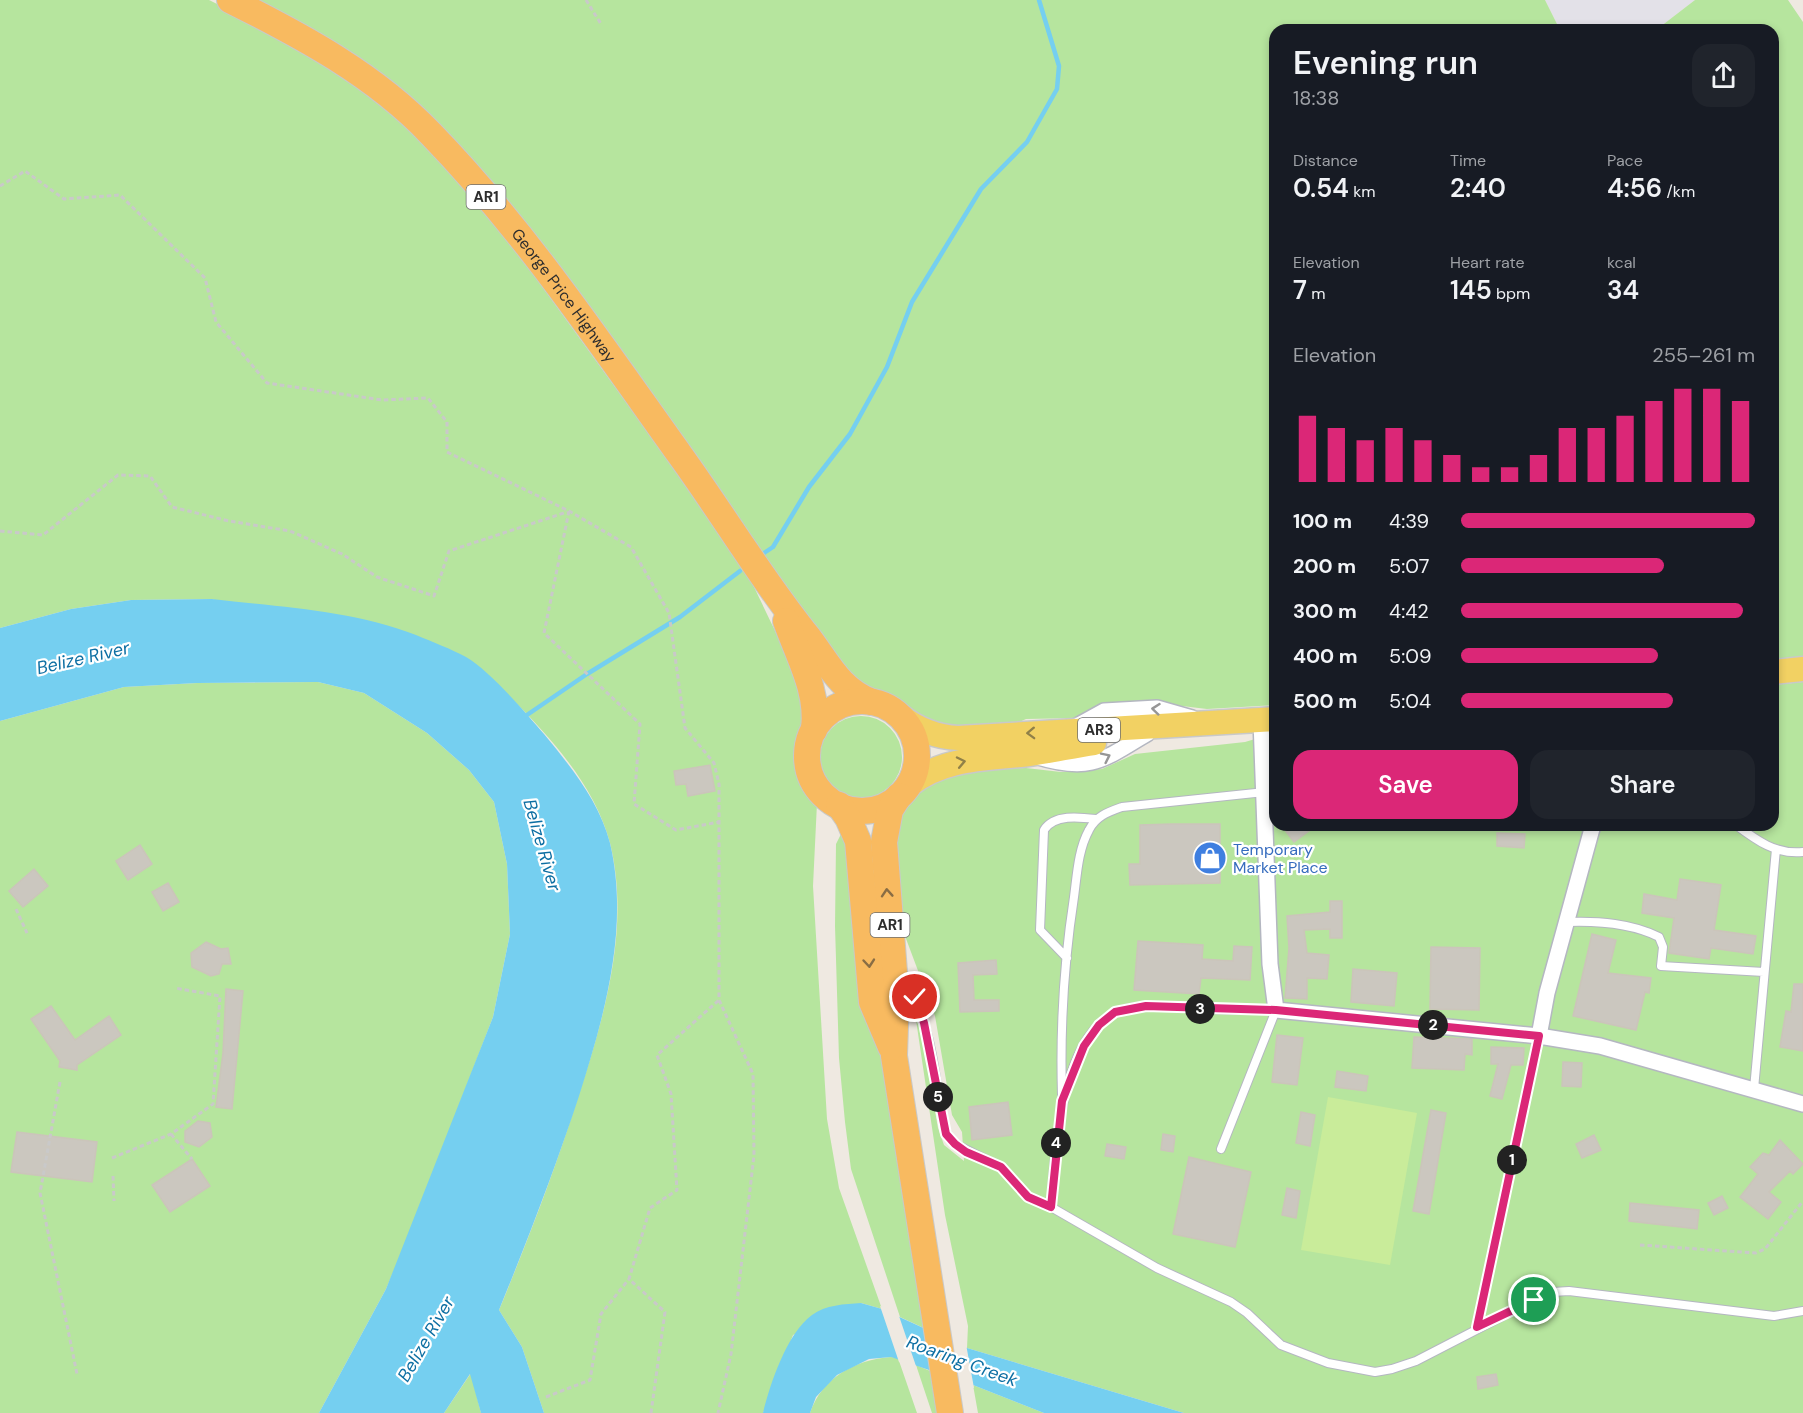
<!DOCTYPE html>
<meta charset="utf-8">
<style>
body{margin:0;font-family:"DM Sans",sans-serif;background:#20242c;color:#f1f3f6;height:100vh;display:flex;flex-direction:column;font-size:22px;white-space:nowrap}
*{box-sizing:border-box;margin:0}
p{font-size:20px;color:#9ea1a6}
.icon{flex:none;width:33px;height:33px;fill:none;stroke:currentColor;stroke-width:2;stroke-linecap:round;stroke-linejoin:round}
.map{position:relative;flex:1;overflow:hidden}
.details{position:absolute;left:1269px;top:24px;width:510px;height:807px;display:flex;flex-direction:column;background:#171b24;border-radius:18px;box-shadow:0 3px 9px #0003}
.details>*{flex:none}
.pin{position:absolute;display:grid;place-items:center;width:51px;height:51px;color:#fff;margin:-26px;border:3px solid #fff;border-radius:50%;box-shadow:0 2px 6px #0007}
.km{position:absolute;width:30px;height:30px;margin:-15px;border-radius:50%;background:#222;color:#fff;font-size:16px;line-height:30px;text-align:center}
.round{display:grid;place-items:center;flex:none;width:63px;height:63px;border-radius:18px;background:#20242c}
.headline{display:flex;align-items:center;justify-content:space-between;height:102px;padding:0 24px}
h1{font-size:33px;font-weight:600;line-height:45px}
.metrics{display:grid;grid-template-columns:repeat(3,1fr);gap:9px;height:102px;padding:6px 24px}
.metrics div{display:grid;align-content:center}
.metrics b{font-size:26px;font-weight:600}
.metrics small{font-size:16px;font-weight:400}
.metrics p{font-size:16px}
.chart{height:168px;padding:12px 24px}
.chart p{display:flex;justify-content:space-between}
.chart svg{width:100%;height:108px;margin-top:6px;stroke:#db2777;stroke-width:6}
.button{display:flex;gap:12px;margin-top:auto;padding:12px 24px}
.button a{flex:1;height:69px;border-radius:18px;background:#db2777;color:#fff;font-size:24px;font-weight:600;line-height:69px;text-align:center}
.button a+a{background:#20242c;color:#f1f3f6}
ul{padding:0 24px;list-style:none;font-size:20px}
li{display:grid;grid-template-columns:96px 72px 1fr;align-items:center;height:45px}
li i{height:15px;border-radius:8px;background:#db2777}
.map>svg:first-child{display:block}
</style>
<div class="map">
<svg width="1803" height="1413" viewBox="0 0 1803 1413">
<rect width="100%" height="100%" fill="#efe9e1"/>
<!-- industrial -->
<path fill="#e3e1e8" d="M1545 0H1695L1656 30H1560Z"/>
<!-- green -->
<path fill="#b6e59e" d="M0 0H209L274 32 371 95 410 129 488 212 742 562 803 689 805 725 796 753V767L805 791 817 803 813 886 827 1119 839 1188 882 1309 861 1303 793 1335 763 1413H544L522 1347 499 1310C528 1240 555 1170 578 1097 604 1018 631 927 610 843 595 786 551 738 511 698L212 599 131 600 71 609 0 628Z
M259 0H1545L1560 30H1275V705L1207 709 1157 703 1079 718 1026 719 1017 723 946 727 875 695 846 671 633 373 334 43Z
M1695 0H1788L1803 22V659L1773 662V30H1656Z
M318 682 364 693 427 733 469 770 494 802 507 864 510 934 493 1017 410 1233 386 1289 319 1413H0V721L124 687 197 683Z
M1803 682V1413H1184L967 1348 968 1326 945 1215 916 1020 921 1030 938 1128 944 1145 964 1161 962 1132 952 1115 935 1016 902 928 897 831 900 818 911 799 922 788 964 770 1026 768 1061 772 1102 769 1135 754 1245 742 1275 733V825H1773V685Z
M820 757a41 41 0 1 1 82 0a41 41 0 1 1-82 0Z
M842 832 849 846 866 1016 887 1074 928 1330 900 1317 851 1169 845 1122 839 1058 835 926 836 844Z
M891 1357 898 1358 917 1413H810C822 1378 854 1360 891 1357Z
M916 1365 935 1373 941 1413H932Z
M471 1373 481 1413H444Z
M973 1385 1044 1413H978Z"/>
<!-- pitch -->
<path fill="#c9ec9a" d="M1328 1097 1417 1113 1390 1265 1301 1250Z"/>
<!-- water -->
<path fill="#75cff0" d="M212 599C280 607 352 610 416 635 433 642 451 649 466 657 489 670 526 713 544 734 571 767 599 801 610 843 630 928 604 1017 579 1096 555 1169 528 1239 499 1310L522 1347 544 1413H481L470 1374 444 1413H319L386 1289 493 1017 510 934 507 864 494 802 469 770 427 733 364 693 318 682 197 683 124 687 0 721V628L71 609 131 600Z
M861 1303 882 1309 967 1348 1184 1413H1044L973 1385 891 1357 869 1359 837 1375 816 1397 810 1413H763C770 1384 787 1333 812 1315 825 1305 845 1304 861 1303Z"/>
<!-- pier -->
<path fill="#efe9e1" d="M880 1306 898 1313 917 1369 899 1362Z
M928 1326 966 1344 974 1388 935 1377Z"/>
<g fill="none" stroke-linecap="round" stroke-linejoin="round">
<!-- stream -->
<path stroke="#75cff0" stroke-width="4.5" d="M764 553 773 547 809 487 850 434 887 367 912 302 981 189 1027 142 1057 89 1059 66 1039 0
M524 717 587 674 680 617 740 571"/>
</g>
<!-- building -->
<path fill="#cbc7bf" stroke="#cbc5ba" stroke-width="1.5" d="M710 765 715 791 688 796 686 784 676 785 674 771Z
M1171 824H1220V883L1130 885 1129 864H1140V825Z
M1281 825H1317L1294 842Z
M1497 833 1525 834 1524 848 1497 846Z
M140 845 152 864 128 880 116 861Z
M34 869 48 886 23 907 9 891Z
M1680 879 1721 885 1714 930 1756 936 1753 954 1711 948 1709 959 1669 953 1674 918 1642 913 1644 894 1677 900Z
M168 883 179 902 163 911 152 892Z
M1330 901H1342V938H1330V929L1304 930 1307 953 1329 955 1327 979 1307 978V999L1285 998 1289 948 1287 916 1330 912Z
M1592 934 1616 940 1608 973 1651 978 1649 993 1645 992 1636 1030 1573 1016Z
M1138 941 1203 945 1202 959 1233 961 1234 946 1252 947 1250 980 1201 978 1199 994 1134 990Z
M206 942 221 949 228 948 231 964H222L219 974 211 976 192 967 191 953Z
M1431 947 1480 948 1479 1010 1430 1009Z
M996 960 997 974 973 975 974 1000H999V1011L960 1012 958 963Z
M1353 969 1397 973 1394 1006 1351 1002Z
M1794 984H1803V1051L1780 1047 1786 1011 1791 1012Z
M226 989 243 991 232 1109 216 1107 223 1053Z
M51 1006 75 1040 109 1016 121 1035 77 1065V1070L59 1067 60 1061 31 1019Z
M1277 1035 1303 1038 1297 1085 1272 1082Z
M1414 1037 1472 1039V1055L1465 1054 1464 1070 1412 1068Z
M1491 1047 1524 1048 1523 1065H1511L1502 1099 1490 1096 1498 1064H1491Z
M1563 1062 1582 1063 1581 1087 1562 1086Z
M1337 1071 1368 1076 1366 1091 1335 1087Z
M1008 1102 1012 1135 972 1140 969 1107Z
M1431 1110 1446 1113 1429 1214 1413 1211Z
M1301 1112 1315 1115 1310 1146 1296 1143Z
M198 1121 210 1123 212 1137 199 1147 185 1142V1131Z
M17 1132 97 1142 92 1182 11 1172Z
M1163 1134 1175 1136 1173 1152 1161 1150Z
M1594 1135 1601 1150 1582 1158 1576 1144Z
M1780 1140 1803 1164 1793 1174 1790 1171 1769 1192 1781 1202 1768 1219 1740 1197 1758 1174 1750 1167 1763 1153 1769 1155Z
M1107 1144 1126 1147 1124 1159 1105 1156Z
M1189 1157 1251 1172 1235 1247 1173 1234Z
M192 1159 210 1186 170 1212 152 1185Z
M1287 1188 1300 1191 1296 1218 1282 1215Z
M1722 1196 1728 1208 1714 1215 1708 1203Z
M1630 1203 1699 1210 1697 1229 1629 1221Z
M1496 1374 1498 1385 1478 1389 1477 1377Z"/>
<g fill="none" stroke-linecap="round" stroke-linejoin="round">
<defs>
<path id="service" d="M1773 721V675
M1736 825C1756 840 1776 855 1803 852
M1568 922C1599 921 1631 923 1659 937L1663 947 1661 966 1764 972
M1067 958 1040 930 1044 830C1054 814 1079 817 1096 819
M903 985C932 1015 935 1081 943 1122L947 1134 955 1144 1001 1167 1028 1197 1051 1207 1157 1268 1231 1302 1247 1313 1281 1345 1328 1363 1375 1372 1392 1369 1416 1361 1534 1300 1553 1292 1569 1291 1774 1316 1803 1311
M1754 1089 1776 849
M1062 1095C1060 1029 1064 962 1074 897 1077 875 1078 850 1089 830 1096 816 1108 812 1122 807L1275 791
M1051 1207C1055 1153 1060 1020 1130 1008 1149 1004 1170 1007 1189 1008 1218 1010 1247 1010 1276 1010L1221 1149
M1477 1327 1539 1036"/>
<path id="minor" d="M1261 721 1270 964 1276 1010 1539 1036 1600 1046 1803 1104
M1075 727 1104 711 1157 708 1192 718
M1035 756C1089 773 1102 761 1148 733
M1539 1036 1547 993 1593 825"/>
<path id="primary" d="M1773 672 1803 669
M900 716C918 730 936 737 958 738L1275 719
M909 785C944 757 987 759 1029 754 1051 751 1073 746 1094 743"/>
<g id="trunk">
<path id="s1" d="M230 0C302 36 375 75 431 134 525 231 602 346 680 455 724 516 762 580 809 638 828 663 840 690 872 702"/>
<path d="M786 621C799 658 819 691 814 730"/>
<circle cx="862" cy="756" r="55"/>
<path d="M899 796 890 810 884 842 896 998 894 1056 950 1413"/>
<path d="M839 805 848 818 858 841 872 1002 891 1047"/>
</g>
</defs>
<!-- service casing -->
<use href="#service" stroke="#b4b7c1" stroke-width="10"/>
<!-- minor casing -->
<use href="#minor" stroke="#b4b7c1" stroke-width="18"/>
<!-- primary casing -->
<use href="#primary" stroke="#c9c9c9" stroke-width="27"/>
<!-- trunk casing -->
<use href="#trunk" stroke="#c9c9c9" stroke-width="28"/>
<!-- path -->
<path stroke="#c9c9c9" stroke-width="3" stroke-dasharray="4.5 3" stroke-linecap="butt" d="M586 0 601 24
M0 186 25 171 64 199 120 195 205 278 216 322 267 383 382 400 428 398 447 422V452L569 511 631 547 669 613 685 728 714 763 719 784V1000L753 1074 754 1155 731 1354 718 1413
M569 511 544 633 640 724 634 804 676 830 719 822
M0 531 43 535 118 475 150 476 172 507 229 521 290 531 342 554 377 577 434 596 449 551 567 512
M16 909 27 933
M60 1082 40 1193 77 1374
M171 1134 192 1159
M112 1158 171 1134 213 1104 220 996 175 988
M113 1176 114 1201
M1640 1245 1756 1253 1765 1249 1803 1201
M546 1397 590 1380 601 1314 629 1279
M651 1413 665 1312 629 1279 650 1208 677 1190 671 1094 657 1055 719 1000"/>
<!-- service -->
<use href="#service" stroke="#fff" stroke-width="8"/>
<!-- minor -->
<use href="#minor" stroke="#fff" stroke-width="15"/>
<!-- primary -->
<use href="#primary" stroke="#f2d163" stroke-width="24"/>
<!-- trunk -->
<use href="#trunk" stroke="#f8ba60" stroke-width="26"/>
</g>
<!-- one-way arrows -->
<defs><path id="oneway-chevron" d="M-2-3.5L2.5 0L-2 3.5" fill="none" stroke-width="1.6" stroke-linecap="round" stroke-linejoin="round" transform="scale(1.5)"/></defs>
<g stroke="#969696">
<use href="#oneway-chevron" transform="translate(1156 709) rotate(-174)"/>
<use href="#oneway-chevron" transform="translate(1106 757) rotate(-26)"/>
</g>
<g stroke="#908048">
<use href="#oneway-chevron" transform="translate(1031 733) rotate(178)"/>
<use href="#oneway-chevron" transform="translate(961 762) rotate(-12)"/>
</g>
<g stroke="#896d44">
<use href="#oneway-chevron" transform="translate(887 893) rotate(-94)"/>
<use href="#oneway-chevron" transform="translate(869 963) rotate(85)"/>
</g>
<g fill="none" stroke-linecap="round" stroke-linejoin="round">
<defs>
<path id="route" d="M915 997 924 1023 946 1134 955 1144 966 1152 1001 1167 1028 1197 1051 1207 1062 1101 1084 1046 1099 1025 1115 1012 1146 1006 1276 1010 1539 1036 1477 1327 1534 1300"/>
</defs>
<!-- route casing -->
<use href="#route" stroke="#fff" stroke-width="12"/>
<!-- route -->
<use href="#route" stroke="#db2777" stroke-width="8"/>
</g>
<!-- icons -->
<defs>
<symbol id="shop-disc" viewBox="-11 -11 22 22"><circle r="9.5" fill="#3f7fe0" stroke="#fff"/><path d="M-5-2.5h2.3a2.7 3.5 0 0 1 5.4 0H5L5.5 6h-11ZM-1.5-2.5h3a1.5 2.3 0 0 0-3 0Z" fill="#fff"/></symbol>
</defs>
<g fill-rule="evenodd">
<use href="#shop-disc" x="1191" y="839" width="38" height="38"/>
</g>
<g text-anchor="middle" dominant-baseline="central" stroke-width="4.5" stroke-linejoin="round" paint-order="stroke">
<!-- shield labels -->
<g fill="#fff" stroke="#6d6d6d" stroke-width="1.5">
<rect x="466.5" y="185" width="39" height="24" rx="4.5"/>
<rect x="1078" y="718" width="42" height="24" rx="4.5"/>
<rect x="870.5" y="913" width="39" height="24" rx="4.5"/>
</g>
<g font-size="15" font-weight="bold" fill="#2e2e2e">
<text x="486" y="197">AR1</text>
<text x="1099" y="730">AR3</text>
<text x="890" y="925">AR1</text>
</g>
<!-- street labels -->
<g font-size="16" fill="#2e2e2e" stroke="#fff">
<text stroke="none"><textPath href="#s1" startOffset="452">George Price Highway</textPath></text>
</g>
<!-- shop labels -->
<g font-size="16" fill="#366cbe" stroke="#fff" text-anchor="start">
<text x="1233" y="849">Temporary<tspan x="1233" dy="18">Market Place</tspan></text>
</g>
<!-- water labels -->
<g font-size="18" font-style="italic" fill="#0d6fa3" stroke="#fff">
<text transform="translate(83 658) rotate(-13)">Belize River</text>
<text transform="translate(542 845) rotate(74)">Belize River</text>
<text transform="translate(426 1339) rotate(-60)">Belize River</text>
<text transform="translate(962 1361) rotate(20)">Roaring Creek</text>
</g>
</g>
</svg>
<div class="pin" style="left:1534px;top:1300px;background:#1e9e55"><svg class="icon" aria-label="arrive" viewBox="0 0 24 24"><path d="M6 21V4h12l-3 4 3 4H6"/></svg></div>
<div class="pin" style="left:915px;top:997px;background:#d93025"><svg class="icon" aria-label="check" viewBox="0 0 24 24"><path d="M5 12l5 5 9-10"/></svg></div>
<b class="km" style="left:1512px;top:1160px">1</b>
<b class="km" style="left:1433px;top:1025px">2</b>
<b class="km" style="left:1200px;top:1009px">3</b>
<b class="km" style="left:1056px;top:1143px">4</b>
<b class="km" style="left:938px;top:1097px">5</b>
<section class="details">
<div class="headline"><div><h1>Evening run</h1><p>18:38</p></div><a class="round"><svg class="icon" aria-label="share" viewBox="0 0 24 24"><path d="M12 15V3M7 8l5-5 5 5M5 13v7h14v-7"/></svg></a></div>
<div class="metrics">
<div><p>Distance</p><b>0.54<small> km</small></b></div>
<div><p>Time</p><b>2:40</b></div>
<div><p>Pace</p><b>4:56<small> /km</small></b></div>
</div>
<div class="metrics">
<div><p>Elevation</p><b>7<small> m</small></b></div>
<div><p>Heart rate</p><b>145<small> bpm</small></b></div>
<div><p>kcal</p><b>34</b></div>
</div>
<div class="chart"><p><span>Elevation</span>255–261 m</p>
<svg viewBox="0 0 160 44" preserveAspectRatio="none"><path d="M5 44V17M15 44V22M25 44V27M35 44V22M45 44V27M55 44V33M65 44V38M75 44V38M85 44V33M95 44V22M105 44V22M115 44V17M125 44V11M135 44V6M145 44V6M155 44V11"/></svg>
</div>
<ul>
<li><b>100 m</b>4:39<i style="width:100%"></i></li>
<li><b>200 m</b>5:07<i style="width:69%"></i></li>
<li><b>300 m</b>4:42<i style="width:96%"></i></li>
<li><b>400 m</b>5:09<i style="width:67%"></i></li>
<li><b>500 m</b>5:04<i style="width:72%"></i></li>
</ul>
<div class="button"><a>Save</a><a>Share</a></div>
</section>
</div>
